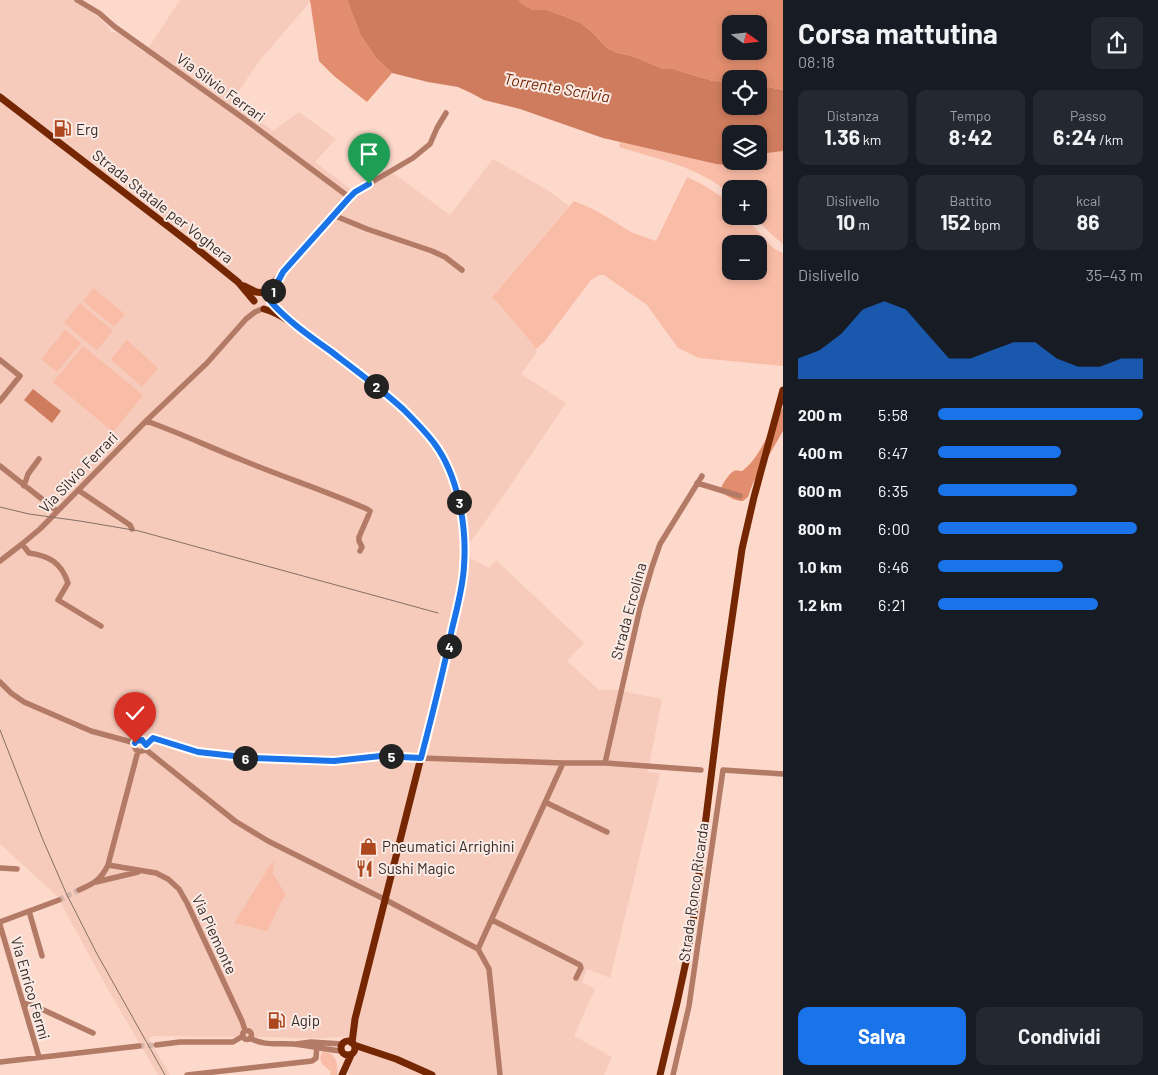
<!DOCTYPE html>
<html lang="it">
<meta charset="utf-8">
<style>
body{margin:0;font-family:Barlow,sans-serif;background:#242831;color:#f1f3f6;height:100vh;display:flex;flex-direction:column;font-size:19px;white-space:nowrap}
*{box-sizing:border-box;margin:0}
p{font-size:16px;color:#9ea1a6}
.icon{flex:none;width:28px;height:28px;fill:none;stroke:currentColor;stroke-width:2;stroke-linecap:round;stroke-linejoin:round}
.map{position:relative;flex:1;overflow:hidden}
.panel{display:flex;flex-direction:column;background:#171b24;width:375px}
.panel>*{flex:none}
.needle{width:32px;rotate:105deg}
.controls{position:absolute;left:722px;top:15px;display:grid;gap:10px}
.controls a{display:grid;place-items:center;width:45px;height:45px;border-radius:10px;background:#171b24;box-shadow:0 2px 8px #0003;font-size:25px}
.pin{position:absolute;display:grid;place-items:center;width:42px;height:42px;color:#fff;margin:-51px -21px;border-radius:50% 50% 50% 0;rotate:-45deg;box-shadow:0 0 5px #0007}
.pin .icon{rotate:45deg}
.km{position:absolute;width:25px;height:25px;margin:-12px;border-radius:50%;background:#222;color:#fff;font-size:14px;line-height:25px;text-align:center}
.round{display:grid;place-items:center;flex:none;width:52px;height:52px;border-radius:10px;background:#242831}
.headline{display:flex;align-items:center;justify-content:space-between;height:85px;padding:0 15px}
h1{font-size:28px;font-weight:700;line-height:38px}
.stats{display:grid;grid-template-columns:repeat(3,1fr);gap:8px;height:85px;padding:5px 15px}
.stats div{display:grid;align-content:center;border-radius:10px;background:#242831;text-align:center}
.stats b{font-size:21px;font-weight:700}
.stats small{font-size:14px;font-weight:400}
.stats p{font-size:14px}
.chart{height:140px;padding:10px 15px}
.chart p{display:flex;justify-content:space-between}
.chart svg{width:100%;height:90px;margin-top:5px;fill:#1a73e8;opacity:.7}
.button{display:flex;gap:10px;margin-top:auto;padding:10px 15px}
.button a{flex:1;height:58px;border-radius:10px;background:#1a73e8;color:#fff;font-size:20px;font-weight:700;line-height:58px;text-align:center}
.button a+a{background:#242831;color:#f1f3f6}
ul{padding:0 15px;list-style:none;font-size:16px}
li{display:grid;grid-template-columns:80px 60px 1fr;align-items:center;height:38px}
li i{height:12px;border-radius:6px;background:#1a73e8}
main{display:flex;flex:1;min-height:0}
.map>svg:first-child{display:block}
</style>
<main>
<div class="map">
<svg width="783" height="1075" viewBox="0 0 783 1075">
<rect width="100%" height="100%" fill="#fdd9cc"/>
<!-- built -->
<path fill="#f7cbbb" d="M0 0H73L90 10 107 25 111 32H116L127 39 145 53 180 0H310L311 1 260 60 232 101 273 131 299 112 336 139 315 162 352 190 389 170 450 215 493 159 549 191 569 206 493 296H491L505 309 503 311 517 325 536 349 537 352 521 374 566 403 504 495 470 543V558L489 568 496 560 584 643 567 661 599 690H617L662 699 648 772 660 773 610 978 587 969 582 982 595 989 574 1036 612 1057 604 1075H348L357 1036 327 1038H296L265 1037 153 1036 149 1039 170 1075H158L106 986 64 909 58 897 0 844Z"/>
<!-- green -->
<path fill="#f9bca6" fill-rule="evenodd" d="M620 142 716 164 726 165 739 161H759V154L783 151V244L771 234 754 216H759V189H731V195C701 167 657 159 619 147Z
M687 177C703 184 718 193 731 205V216H744L773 248 783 253V366L699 358 678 348 647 305 604 275H599L591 280 545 341 536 349 517 325 503 310 504 309 491 296H493L574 201 595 210 633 233 656 241ZM731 244H759V271H731Z
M93 288 125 314 114 327 83 301Z
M80 303 113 331 97 350 64 323Z
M65 330 81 343 57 372 41 359Z
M127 340 158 368 142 387 111 359Z
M83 346 143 395 113 432 53 382Z
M275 860 273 865 274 870 272 872 286 895 282 900 267 931 234 923 271 864Z
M322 1052C336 1052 338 1063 337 1075H330L331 1072 322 1064 320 1058Z"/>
<!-- forest -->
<path fill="#e18d6e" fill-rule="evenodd" d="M310 0H347L361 36 376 58 392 73 367 102 334 76 319 61Z
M519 0H783V90L759 85V79H731V82L713 81 673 69H663L635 57 615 52 606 47 593 33 581 23 564 16 547 10H534L527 7 521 3ZM731 24H759V51H731Z
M783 408V431L753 483 748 497 743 501H740L733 499 720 492C721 486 728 474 734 471 736 470 740 471 742 471 760 459 771 426 783 408Z"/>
<!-- water -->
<path fill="#cf7c5e" d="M347 0H519L521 3 527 7 534 10H547L564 16 581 23 593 33 606 47 615 52 635 57 663 69H673L713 81 731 82V106H759V85L783 90V151L759 154V134H731V161H739L726 165 716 164 603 138 520 109 484 100 471 93 458 87 428 82 392 73 376 58 361 36Z
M33 389 61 411 52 423 24 400Z"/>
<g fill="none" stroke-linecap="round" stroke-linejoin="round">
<!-- minor-tunnel -->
<path stroke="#d6b6ab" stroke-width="5.5" stroke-dasharray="5.5 3" stroke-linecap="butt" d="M59 900 79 890
M139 1046 156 1045"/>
<!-- minor -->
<path stroke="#b37a66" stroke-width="5.5" d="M77 0 99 13 115 27 243 118 349 197
M333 215 367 229 432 251 445 257 462 270
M262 292 278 277
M271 300 275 286 283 272 349 197 355 192 413 158 430 144 437 128 446 113
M0 360 20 376 0 401
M146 421C178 432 209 447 242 460 283 477 326 491 367 509L370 511 369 514 359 537V541L362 547 360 551
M0 466 57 511
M697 483 740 496
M24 486 28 474 39 459
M78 490 130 525 132 529
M22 544 29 553C49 556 61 562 68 583L58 600 101 626
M0 561 22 544 40 529 146 421 207 363 246 319 255 312 262 309
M0 682 11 693 24 702 91 731 135 743
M134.5 746a5.5 5.5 0 1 1 11 0a5.5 5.5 0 1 1-11 0Z
M145 745 153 738 198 752 252 758 334 761 381 756 421 758 563 763H605L701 770
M145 749 235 821 268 841 386 900 478 949 489 969 500 1075
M605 763 640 608 652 567 660 544 702 476
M545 802 607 832
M108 865 156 873 168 879 179 889 187 903 242 1021 245 1030
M0 868 17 869
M96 882 138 872
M79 890C93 884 101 880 108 865L138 751
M29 911 42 956
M492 920 580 965 581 968 576 978
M0 922 59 900
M0 925 39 1057
M478 949 563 763
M23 1003 35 1006 93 1033
M242.5 1035a4.5 4.5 0 1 1 9 0a4.5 4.5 0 1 1-9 0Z
M250 1038C264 1046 277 1043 293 1044 309 1046 325 1049 341 1051
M296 1044 311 1042 342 1044
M156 1045 180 1042H233L243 1036
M0 1062 139 1046
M187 1075 312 1061 316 1058 317 1043
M673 1075 689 1006 723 770 783 774"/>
<!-- major -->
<path stroke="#742702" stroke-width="7" d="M0 97 191 244 238 282 254 301
M244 286 256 292 265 293 268 294 269 296 271 302 283 315
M264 309C281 314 295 325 309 336 321 345 334 354 346 363 375 384 415 415 435 444 458 477 467 524 464 564 463 590 455 616 450 642L355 1019 352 1043
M341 1048a7 7 0 1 1 14 0a7 7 0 1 1-14 0Z
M354 1045 396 1059 432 1075
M342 1075 351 1055
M660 1075 677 1003 687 957 694 915 722 688 742 549 754 497 783 390"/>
<!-- rail -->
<path stroke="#856e66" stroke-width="1" d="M0 507 29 514 80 521 139 531 438 613
M0 730 43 840 67 895 96 952 165 1075"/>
</g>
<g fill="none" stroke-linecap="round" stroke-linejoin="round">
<defs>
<path id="route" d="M135 743 136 741 142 740 146 745 153 738 198 752 252 758 334 761 381 756 421 758C432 716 443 673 452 629 457 608 463 587 464 566 467 526 458 475 434 443 425 431 414 420 403 409 380 388 354 369 329 350 308 335 288 321 271 302L273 291 283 272 349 198 355 192 369 184"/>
</defs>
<!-- route casing -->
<use href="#route" stroke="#fff" stroke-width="10"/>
<!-- route -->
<use href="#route" stroke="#1a73e8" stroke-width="6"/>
</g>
<!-- icons -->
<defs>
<symbol id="fuel-bare" viewBox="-9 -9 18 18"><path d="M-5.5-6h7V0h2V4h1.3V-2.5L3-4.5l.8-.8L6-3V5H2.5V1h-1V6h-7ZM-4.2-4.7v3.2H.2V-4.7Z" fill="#ad471d" stroke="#faebe6" stroke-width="2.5" paint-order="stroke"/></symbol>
<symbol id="shop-bare" viewBox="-9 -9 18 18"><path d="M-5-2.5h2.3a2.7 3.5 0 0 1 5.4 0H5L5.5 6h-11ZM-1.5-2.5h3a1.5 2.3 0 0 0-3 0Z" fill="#ad471d" stroke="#faebe6" stroke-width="2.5" paint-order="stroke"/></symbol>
<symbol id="restaurant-bare" viewBox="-9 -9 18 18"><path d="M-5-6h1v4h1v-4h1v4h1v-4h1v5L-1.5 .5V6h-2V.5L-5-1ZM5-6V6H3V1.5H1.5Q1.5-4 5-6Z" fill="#ad471d" stroke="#faebe6" stroke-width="2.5" paint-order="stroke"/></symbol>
</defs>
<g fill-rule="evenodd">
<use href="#fuel-bare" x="50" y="116" width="25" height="25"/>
<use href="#shop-bare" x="356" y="834" width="25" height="25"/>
<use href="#restaurant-bare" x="352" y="856" width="25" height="25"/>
<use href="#fuel-bare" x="264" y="1008" width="25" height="25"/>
</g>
<g text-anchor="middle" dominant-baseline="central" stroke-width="4" stroke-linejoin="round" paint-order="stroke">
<!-- street labels -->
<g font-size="15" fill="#392b26" stroke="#faebe6">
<text transform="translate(221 87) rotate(36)">Via Silvio Ferrari</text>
<text transform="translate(163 206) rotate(38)">Strada Statale per Voghera</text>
<text transform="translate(78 472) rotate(-46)">Via Silvio Ferrari</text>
<text transform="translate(628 611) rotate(-75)">Strada Ercolina</text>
<text transform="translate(693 892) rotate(-82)">Strada Ronco Ricarda</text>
<text transform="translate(215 934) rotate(65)">Via Piemonte</text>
<text transform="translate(31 988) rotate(74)">Via Enrico Fermi</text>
</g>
<!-- poi labels -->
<g font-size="15" fill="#392b26" stroke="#faebe6" text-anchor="start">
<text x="76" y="129">Erg</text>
<text x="382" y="846">Pneumatici Arrighini</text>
<text x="378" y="868">Sushi Magic</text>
<text x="291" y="1020">Agip</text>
</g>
<!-- water labels -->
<g font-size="16" font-style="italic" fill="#722704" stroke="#faebe6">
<text transform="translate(557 87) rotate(10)">Torrente Scrivia</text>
</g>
</g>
</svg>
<div class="controls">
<a><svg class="needle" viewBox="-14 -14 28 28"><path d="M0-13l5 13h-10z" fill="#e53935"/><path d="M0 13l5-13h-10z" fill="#9ea1a6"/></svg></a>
<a><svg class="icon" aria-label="locate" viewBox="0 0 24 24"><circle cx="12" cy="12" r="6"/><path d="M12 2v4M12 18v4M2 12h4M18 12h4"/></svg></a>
<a><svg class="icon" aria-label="layers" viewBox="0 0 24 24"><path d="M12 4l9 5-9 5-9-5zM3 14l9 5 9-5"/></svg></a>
<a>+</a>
<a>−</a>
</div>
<div class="pin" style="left:369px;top:184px;background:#1e9e55"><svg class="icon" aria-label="arrive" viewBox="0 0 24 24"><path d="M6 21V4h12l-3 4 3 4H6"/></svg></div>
<div class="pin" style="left:135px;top:743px;background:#d93025"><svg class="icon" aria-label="check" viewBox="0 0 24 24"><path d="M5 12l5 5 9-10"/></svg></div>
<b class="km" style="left:273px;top:291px">1</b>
<b class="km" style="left:376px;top:386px">2</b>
<b class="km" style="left:459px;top:502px">3</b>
<b class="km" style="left:449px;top:646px">4</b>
<b class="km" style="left:391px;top:756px">5</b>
<b class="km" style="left:245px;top:758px">6</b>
</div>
<section class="panel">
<div class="headline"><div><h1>Corsa mattutina</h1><p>08:18</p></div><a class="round"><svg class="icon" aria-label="share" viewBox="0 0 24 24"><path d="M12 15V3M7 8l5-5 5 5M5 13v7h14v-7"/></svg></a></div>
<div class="stats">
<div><p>Distanza</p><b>1.36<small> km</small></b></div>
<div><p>Tempo</p><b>8:42</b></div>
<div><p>Passo</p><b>6:24<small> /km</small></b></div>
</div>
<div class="stats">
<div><p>Dislivello</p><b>10<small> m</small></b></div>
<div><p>Battito</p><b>152<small> bpm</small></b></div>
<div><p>kcal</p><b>86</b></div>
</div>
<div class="chart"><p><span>Dislivello</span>35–43 m</p>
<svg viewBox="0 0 160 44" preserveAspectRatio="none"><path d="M0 44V34L10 30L20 22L30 10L40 6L50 10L60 22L70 34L80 34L90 30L100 26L110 26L120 34L130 38L140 38L150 34L160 34V44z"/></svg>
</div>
<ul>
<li><b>200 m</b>5:58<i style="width:100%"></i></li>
<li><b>400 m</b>6:47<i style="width:60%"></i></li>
<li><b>600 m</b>6:35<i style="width:68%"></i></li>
<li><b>800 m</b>6:00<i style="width:97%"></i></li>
<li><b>1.0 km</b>6:46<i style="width:61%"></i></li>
<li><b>1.2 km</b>6:21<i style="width:78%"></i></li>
</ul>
<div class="button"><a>Salva</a><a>Condividi</a></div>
</section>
</main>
